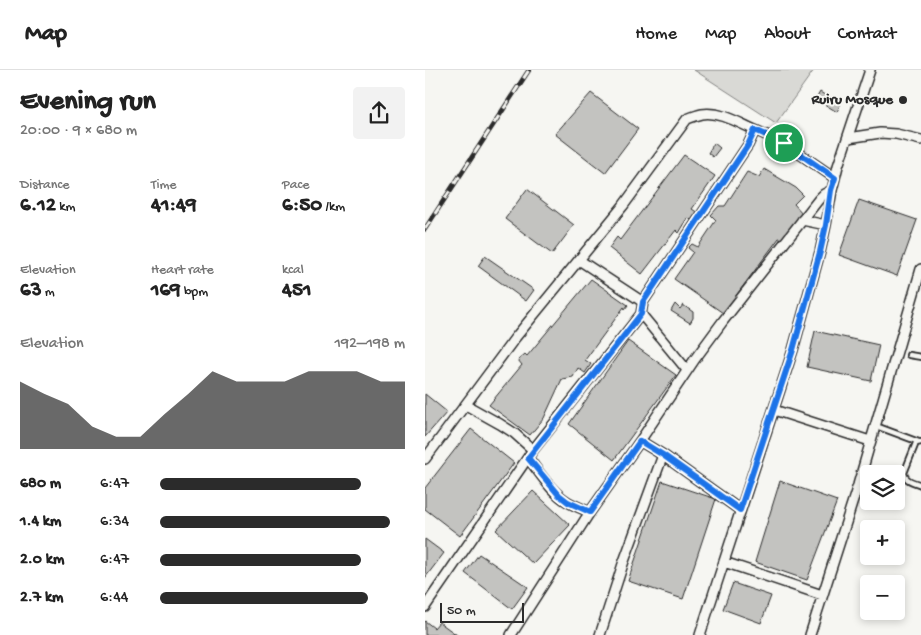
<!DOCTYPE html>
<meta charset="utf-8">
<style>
body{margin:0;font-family:"Gochi Hand",sans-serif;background:#f2f2f2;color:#222;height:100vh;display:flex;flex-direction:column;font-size:19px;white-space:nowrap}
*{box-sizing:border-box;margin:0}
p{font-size:16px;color:#767676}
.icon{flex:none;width:28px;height:28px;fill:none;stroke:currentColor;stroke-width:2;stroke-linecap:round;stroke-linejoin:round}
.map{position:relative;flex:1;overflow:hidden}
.panel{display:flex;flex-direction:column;background:#fff;width:425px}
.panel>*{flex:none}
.tools{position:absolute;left:435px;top:395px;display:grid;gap:10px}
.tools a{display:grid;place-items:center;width:45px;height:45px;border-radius:5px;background:#fff;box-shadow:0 2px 8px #0003;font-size:25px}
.scale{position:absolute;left:15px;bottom:12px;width:84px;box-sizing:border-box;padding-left:5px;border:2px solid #2b2b2b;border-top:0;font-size:14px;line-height:18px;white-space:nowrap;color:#2b2b2b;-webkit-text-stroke:4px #f6f6f2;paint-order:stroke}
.pin{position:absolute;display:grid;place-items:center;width:42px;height:42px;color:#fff;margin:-21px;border:2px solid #fff;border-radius:50%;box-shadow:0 1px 5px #0007}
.round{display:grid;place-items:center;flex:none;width:52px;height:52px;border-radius:5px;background:#f2f2f2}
.head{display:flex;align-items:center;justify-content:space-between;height:85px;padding:0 20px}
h1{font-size:28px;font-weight:700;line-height:38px}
.metrics{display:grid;grid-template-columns:repeat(3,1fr);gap:8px;height:85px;padding:5px 20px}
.metrics div{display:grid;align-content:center}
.metrics b{font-size:21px;font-weight:700}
.metrics small{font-size:14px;font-weight:400}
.metrics p{font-size:14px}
.chart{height:140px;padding:10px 20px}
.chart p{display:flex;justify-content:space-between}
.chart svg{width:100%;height:90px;margin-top:5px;fill:#2b2b2b;opacity:.7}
ul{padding:0 20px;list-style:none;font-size:16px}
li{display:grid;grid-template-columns:80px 60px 1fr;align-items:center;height:38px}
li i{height:12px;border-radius:6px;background:#2b2b2b}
header{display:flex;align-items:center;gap:30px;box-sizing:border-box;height:70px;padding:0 25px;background:#fff;border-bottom:1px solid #e0e0e0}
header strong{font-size:24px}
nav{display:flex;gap:28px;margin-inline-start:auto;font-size:18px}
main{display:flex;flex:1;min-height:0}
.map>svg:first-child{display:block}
</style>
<header>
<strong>Map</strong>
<nav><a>Home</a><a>Map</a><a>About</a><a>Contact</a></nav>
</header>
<main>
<section class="panel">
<div class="head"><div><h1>Evening run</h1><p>20:00 · 9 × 680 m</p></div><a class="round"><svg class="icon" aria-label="share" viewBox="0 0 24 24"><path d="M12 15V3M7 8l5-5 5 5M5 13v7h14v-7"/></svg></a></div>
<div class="metrics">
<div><p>Distance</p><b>6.12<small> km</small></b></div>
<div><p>Time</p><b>41:49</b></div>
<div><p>Pace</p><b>6:50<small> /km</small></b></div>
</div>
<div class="metrics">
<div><p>Elevation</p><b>63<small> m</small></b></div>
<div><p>Heart rate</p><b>169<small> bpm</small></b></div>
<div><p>kcal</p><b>451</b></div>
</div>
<div class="chart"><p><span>Elevation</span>192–198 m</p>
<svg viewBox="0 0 160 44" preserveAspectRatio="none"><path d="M0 44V11L10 17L20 22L30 33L40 38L50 38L60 27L70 17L80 6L90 11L100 11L110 11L120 6L130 6L140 6L150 11L160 11V44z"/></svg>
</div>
<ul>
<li><b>680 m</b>6:47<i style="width:82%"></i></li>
<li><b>1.4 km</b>6:34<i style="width:94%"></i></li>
<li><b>2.0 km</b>6:47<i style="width:82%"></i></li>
<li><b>2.7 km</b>6:44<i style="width:85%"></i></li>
</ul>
</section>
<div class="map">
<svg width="496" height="565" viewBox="0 0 496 565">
<rect width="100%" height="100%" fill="#f6f6f2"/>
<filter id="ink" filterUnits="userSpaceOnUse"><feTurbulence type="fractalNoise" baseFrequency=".02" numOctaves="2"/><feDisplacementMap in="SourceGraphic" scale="10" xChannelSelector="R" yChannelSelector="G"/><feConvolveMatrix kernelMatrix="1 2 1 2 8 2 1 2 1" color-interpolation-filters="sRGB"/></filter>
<g filter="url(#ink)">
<!-- green -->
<path fill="#d9d9d5" stroke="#828280" d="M269 0H389L351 53Z"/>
<!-- building -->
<path fill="#c3c3c0" stroke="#2b2b2b" d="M395 22 415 35 412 42 391 29Z
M166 23 213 59 180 103 130 64Z
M289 73 295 78 288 87 283 83Z
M259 85 290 106 267 139 273 143 268 151 263 148 254 163 251 160 217 204 184 178 192 167 195 170Z
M339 99 371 118 378 125 369 134 378 144 359 169 354 168 298 243 249 209 268 182 263 178 267 174 273 177 291 150 286 145 294 136H300L322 102 334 107Z
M102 119 149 155 127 184 80 149Z
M434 130 492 150 472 206 414 185Z
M60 186 109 220 101 231 53 196Z
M166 209 203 235 200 239 199 237 160 290 166 294 160 303 153 298 148 307 137 309 119 348 105 365 64 335 97 295 93 290 100 284 102 286Z
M250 234 255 239 258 235 268 242V248L265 253 246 241Z
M390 261 454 275 446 311 382 297Z
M203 271 251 305 189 390 144 354Z
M0 324 22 342 0 367Z
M46 359 89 393 35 466 0 439V418Z
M237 411 291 429 258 529 203 511Z
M355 411 412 431 382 510 330 492Z
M108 421 145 455 108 494 71 460Z
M0 469 19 483 0 508Z
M54 484 103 517 87 539 40 503Z
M308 513 346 526 336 553 298 539Z
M0 551 9 558 14 552 32 565H0Z"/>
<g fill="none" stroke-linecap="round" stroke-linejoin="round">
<defs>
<path id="lane" d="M484 285 496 287
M451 356 494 372
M496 372 491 373 479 403C480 411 489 412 496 415"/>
<path id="street" d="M330 60 359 73 410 108
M423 68 455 63 471 64 496 70
M377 150 401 155
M154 190 218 232
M216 244 262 300
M41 335 75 354 89 363 108 380
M349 340 445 371
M238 385 315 440
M103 388C115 403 126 422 143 432 150 436 158 439 165 442
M0 389 90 268 198 136 262 49C267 47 272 45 277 44 295 41 314 53 330 60L323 75 218 232 216 244 108 380 0 537
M299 492 397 525
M86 565 165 442 215 371 270 289 298 251 394 129 399 124 407 120
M175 565 198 494 238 385 215 371
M275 565 368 280 395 182 401 155 407 120 413 96 445 0
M385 565 433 415 496 199"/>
</defs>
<!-- lane casing -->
<use href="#lane" stroke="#2b2b2b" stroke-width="8"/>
<!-- street casing -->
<use href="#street" stroke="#2b2b2b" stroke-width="12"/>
<!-- lane -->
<use href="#lane" stroke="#f6f6f2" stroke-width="4.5"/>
<!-- street -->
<use href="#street" stroke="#f6f6f2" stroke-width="9"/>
<defs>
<path id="rail" d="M0 159 104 0"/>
</defs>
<!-- rail casing -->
<use href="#rail" stroke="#2b2b2b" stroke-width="5"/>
<!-- rail -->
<use href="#rail" stroke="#f6f6f2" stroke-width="3" stroke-dasharray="9" stroke-linecap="butt"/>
</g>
</g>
<g fill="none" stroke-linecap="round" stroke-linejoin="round" filter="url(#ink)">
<defs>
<path id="route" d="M330 60 359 73 410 108 406 120 401 155 395 182 368 280 315 440 238 385 215 371 165 442 143 432 134 425 103 388 216 244 218 232 323 75Z"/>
</defs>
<!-- route casing -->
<use href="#route" stroke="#fff" stroke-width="10"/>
<!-- route -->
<use href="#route" stroke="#1a73e8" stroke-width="6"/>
</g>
<!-- markers -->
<circle fill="#2b2b2b" stroke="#f6f6f2" stroke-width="2" cx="478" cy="30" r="5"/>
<g text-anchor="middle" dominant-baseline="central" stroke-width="4" stroke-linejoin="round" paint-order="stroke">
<!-- poi labels -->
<g font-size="15" font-weight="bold" fill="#2b2b2b" stroke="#f6f6f2" text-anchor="end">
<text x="468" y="30">Ruiru Mosque</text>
</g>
</g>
</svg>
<div class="tools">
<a><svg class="icon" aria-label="layers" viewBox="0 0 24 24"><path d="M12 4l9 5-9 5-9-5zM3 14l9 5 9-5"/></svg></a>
<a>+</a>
<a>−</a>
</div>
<div class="scale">50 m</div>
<div class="pin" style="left:359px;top:73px;background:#1e9e55"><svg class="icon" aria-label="arrive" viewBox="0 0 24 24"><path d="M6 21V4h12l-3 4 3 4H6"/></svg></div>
</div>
</main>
